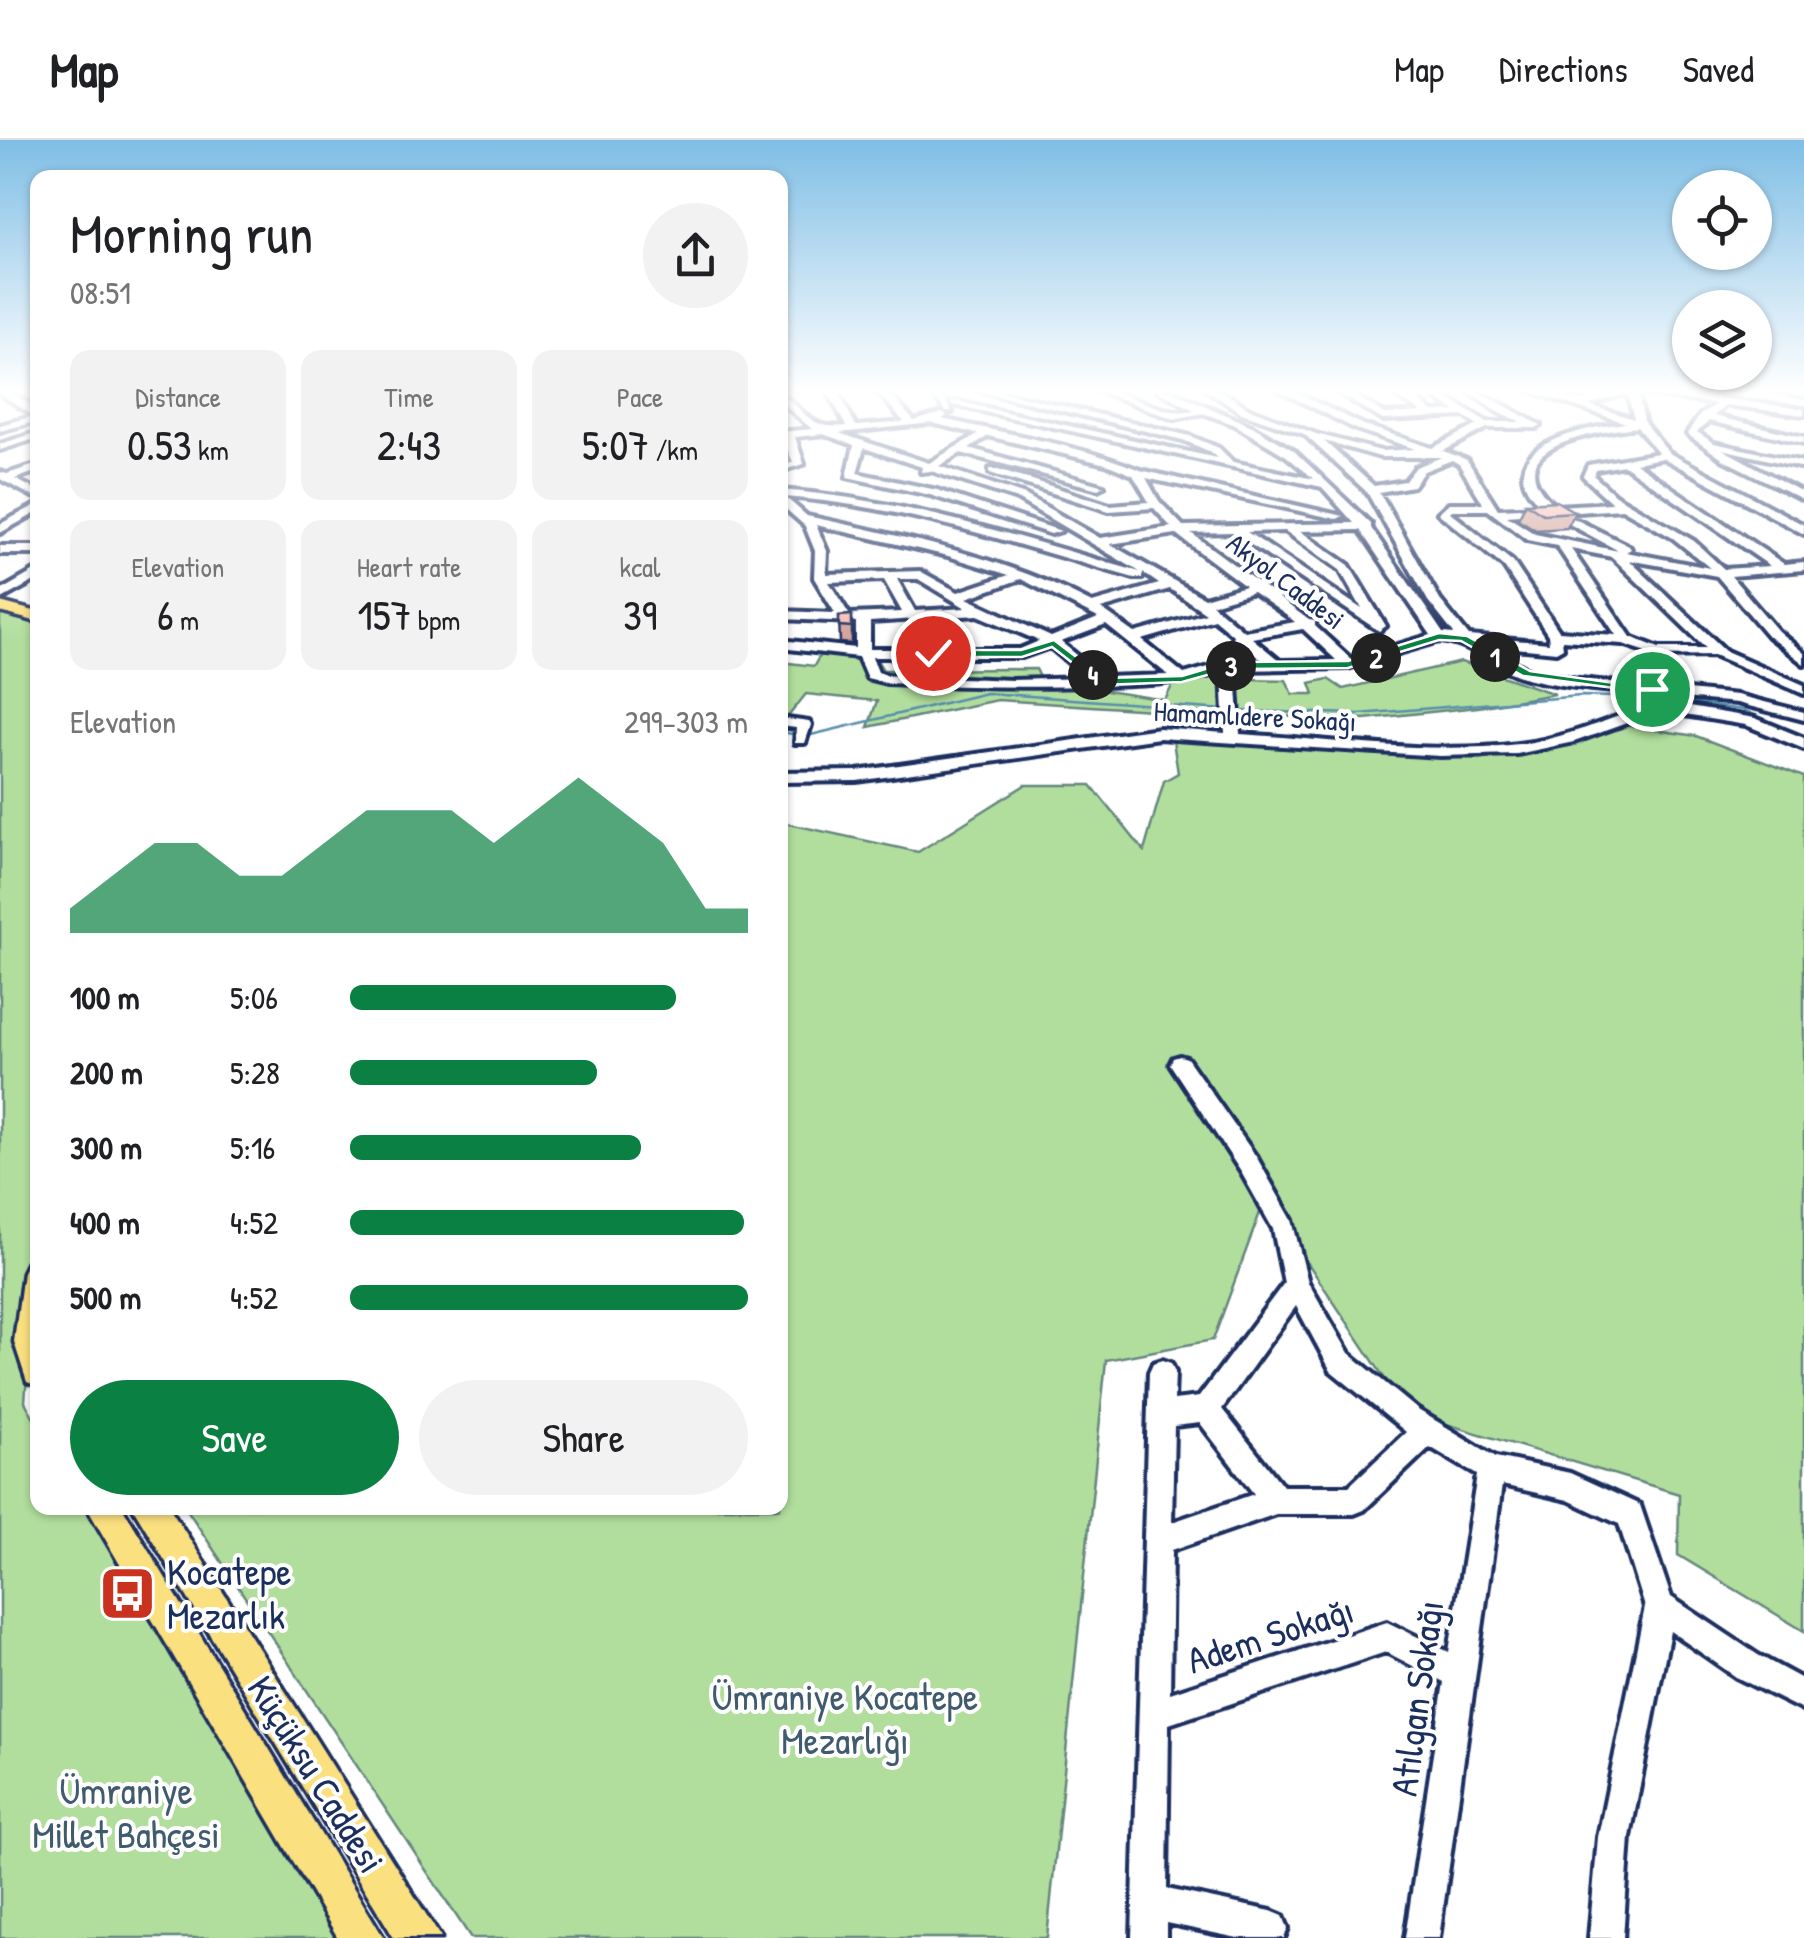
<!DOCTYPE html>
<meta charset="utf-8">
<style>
body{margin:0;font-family:"Patrick Hand",sans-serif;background:#f2f2f2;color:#202124;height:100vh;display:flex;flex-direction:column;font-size:38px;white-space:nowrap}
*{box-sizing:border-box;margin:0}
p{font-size:32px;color:#757577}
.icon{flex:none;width:55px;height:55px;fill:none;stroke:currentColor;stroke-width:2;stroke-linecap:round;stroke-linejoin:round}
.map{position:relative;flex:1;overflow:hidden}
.sheet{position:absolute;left:30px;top:30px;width:758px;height:1345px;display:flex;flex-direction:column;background:#fff;border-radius:20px;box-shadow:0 2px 8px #0004}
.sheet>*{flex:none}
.fabs{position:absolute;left:1672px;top:30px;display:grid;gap:20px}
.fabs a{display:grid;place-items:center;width:100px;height:100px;border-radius:50%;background:#fff;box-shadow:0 2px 8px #0004;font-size:50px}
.pin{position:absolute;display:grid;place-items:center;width:85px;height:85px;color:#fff;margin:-42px;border:5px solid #fff;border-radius:50%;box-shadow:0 2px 10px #0007}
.km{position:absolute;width:50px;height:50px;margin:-25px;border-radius:50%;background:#222;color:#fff;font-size:28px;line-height:50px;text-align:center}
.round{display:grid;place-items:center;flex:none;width:105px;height:105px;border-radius:52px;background:#f2f2f2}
.summary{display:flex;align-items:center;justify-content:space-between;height:170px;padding:0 40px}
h1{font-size:55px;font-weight:600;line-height:75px}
.figures{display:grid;grid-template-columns:repeat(3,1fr);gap:15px;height:170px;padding:10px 40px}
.figures div{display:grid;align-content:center;border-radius:20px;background:#f2f2f2;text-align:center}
.figures b{font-size:42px;font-weight:600}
.figures small{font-size:28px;font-weight:400}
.figures p{font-size:28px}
.chart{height:280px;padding:20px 40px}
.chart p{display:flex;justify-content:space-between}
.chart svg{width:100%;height:180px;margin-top:10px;fill:#0b8043;opacity:.7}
.cta{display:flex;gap:20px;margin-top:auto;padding:20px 40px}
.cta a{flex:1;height:115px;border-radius:60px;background:#0b8043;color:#fff;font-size:40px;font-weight:600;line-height:115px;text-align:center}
.cta a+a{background:#f2f2f2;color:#202124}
ul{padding:0 40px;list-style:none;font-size:32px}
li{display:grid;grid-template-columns:160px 120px 1fr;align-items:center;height:75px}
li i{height:25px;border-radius:12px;background:#0b8043}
header{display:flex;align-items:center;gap:60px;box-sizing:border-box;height:140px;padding:0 50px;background:#fff;border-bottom:2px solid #e0e0e0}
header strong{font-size:48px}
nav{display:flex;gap:55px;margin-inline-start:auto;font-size:35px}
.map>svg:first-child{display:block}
</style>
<header>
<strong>Map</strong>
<nav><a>Map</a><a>Directions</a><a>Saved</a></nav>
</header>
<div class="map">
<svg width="1804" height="1798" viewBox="0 0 1804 1798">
<rect width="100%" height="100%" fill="#fff"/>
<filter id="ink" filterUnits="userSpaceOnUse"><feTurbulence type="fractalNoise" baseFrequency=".01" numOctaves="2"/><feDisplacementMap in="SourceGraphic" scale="20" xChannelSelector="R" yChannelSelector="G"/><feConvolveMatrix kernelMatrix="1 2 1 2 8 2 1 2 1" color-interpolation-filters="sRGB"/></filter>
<g filter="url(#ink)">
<!-- green -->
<path fill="#b1de9d" stroke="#66867e" stroke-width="2.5" d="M0 471 38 481V1089L25 1262 37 1283 38 1368H89L122 1435 287 1692 343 1798H0Z
M821 513 875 517 883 530 1036 529 1042 541 1165 560 1172 546 1211 538 1286 540 1293 554H1314L1310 543 1328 539 1343 549 1461 522 1555 554 1478 567 1364 579 1230 575 997 560 868 587 877 561 806 554 786 579H780V522L814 526Z
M1623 585 1696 596 1804 637V1491L1678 1415 1679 1354 1407 1272 1265 1059 1213 1200 1106 1220 1047 1798H471L186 1368H780V682L918 712 1025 645H1091L1144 711 1164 641 1178 633 1173 601 1480 619Z"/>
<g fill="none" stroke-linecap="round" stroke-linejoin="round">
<!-- stream -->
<path stroke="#588ead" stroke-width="2.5" d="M0 415H38
M1659 559 1743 570 1804 596
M1235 571 1359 574 1581 556 1649 558
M780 592 793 594
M811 595 986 553 1225 570"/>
<defs>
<path id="minor" d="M0 250H6L38 269V281L0 291V285L34 276 0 254Z
M827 250H837L856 286 904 282 876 250H886L914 281 942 273 947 276 942 279C1007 294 1076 304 1140 330L1343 376 1337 379 1146 338 1159 361 1183 386 1354 383 1322 347 950 264 955 261 1217 318 1211 312 1183 300 977 250H994L1190 296 1219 308 1233 322 1314 339 1285 315 1233 284 1203 273 1174 279 1097 250C1131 250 1161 278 1194 270L1157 250H1169L1252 286 1293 310 1371 384V388L1443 493 1454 494 1428 461 1367 352 1304 294 1242 273 1207 250H1219L1250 269 1316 294 1381 311 1415 309 1356 289 1278 250H1290L1364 285 1432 308 1478 285 1464 276 1383 280 1334 250H1346L1385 274 1421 272 1387 250 1409 253 1433 272 1455 271 1422 250H1434L1487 282H1522L1498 272 1467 250C1483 250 1526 279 1541 285L1536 288H1487L1443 311 1467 320 1498 369 1542 367C1480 308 1586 287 1626 283L1527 250H1542L1579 261 1618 250H1654L1804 269V275L1726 265 1714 276 1804 297V303L1709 281 1697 292 1714 303 1804 322V328L1722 309 1804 353V360L1724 320 1687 294 1700 275 1716 264 1637 253 1645 284 1669 313 1804 385V394L1663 318 1635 323 1784 424 1804 422V430L1731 436 1778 491 1804 513V524L1768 496 1717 436 1629 420 1726 511 1804 545V554L1714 515 1659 516 1623 504 1562 500 1563 508 1556 512 1484 505 1531 531 1570 538 1737 555 1804 572V580L1737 563 1662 556 1665 563 1755 578 1804 598V609L1746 585 1660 571 1574 602 1517 614 1440 616 1159 598 857 641 780 642V632L857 631 1159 588 1225 593 1222 532C1177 545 1137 545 1091 546 1023 548 955 546 887 543L867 538 858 517 780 508V500L856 508V482L780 479V471L835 473 814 438 815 411 805 386 780 364V350C905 359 1021 398 1140 432L1017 359 931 331 921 332 922 327 864 308 857 333 937 350 1061 391 1051 394 930 355 847 337 854 305 823 294 795 297 804 324 780 331V325L793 322 780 292 812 289 780 261V253C807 271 808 290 846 286ZM1627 253 1634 279 1589 265ZM932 283 978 294 929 323 839 293ZM1637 287 1658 313 1588 325 1583 336 1612 363 1555 366C1489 306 1598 292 1637 287ZM988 296 1106 324 1133 335 1149 362 1110 365 998 329H990V333L1109 371 1154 368 1171 387 1100 398 1025 355 939 326 961 313 1098 349 1104 346 969 308ZM1324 301 1380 317H1442L1416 327 1405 341 1374 346ZM1452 320 1459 324 1483 363H1449L1438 373 1504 427 1548 495 1549 503 1469 496 1440 460 1379 352 1413 346 1424 331ZM1624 325 1770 426 1724 429 1694 401 1615 355 1594 336 1596 330ZM785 357C906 366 1018 405 1134 438H1142L1143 433 1159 444 1092 463C1003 416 904 397 807 376ZM1622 369 1673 398 1710 428 1626 412 1631 409 1629 406 1563 373ZM1452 370H1488L1527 400 1557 406 1616 495 1559 491 1513 422 1450 372ZM1549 373 1619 411 1535 394 1507 376ZM816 385 948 416 1009 435 958 452 920 431 826 434 827 411ZM1360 390 1431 495 1351 519 1315 486V481L1309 480 1191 393 1232 392 1379 491 1386 486 1349 425 1300 391ZM1285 391 1340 430 1362 469 1247 392ZM1176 394 1245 446 1204 458 1110 404ZM1571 409 1612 417 1706 508H1659L1631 497ZM897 439H918L966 468 915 471ZM1021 439 1098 478 1051 497 967 458ZM884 440 902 472 849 474 829 442ZM1170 449 1206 473 1135 493 1101 469ZM1253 452 1290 478 1295 482 1244 491 1212 464ZM978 475 1039 501 1020 509H870V482ZM1214 479 1233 495 1223 523 1184 534 1142 500ZM1106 485 1168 535 1104 537 1061 502ZM1303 489 1336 520 1280 521 1252 498ZM1440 501C1473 504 1495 530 1527 538 1566 548 1607 550 1647 554L1651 564C1607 580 1564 599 1518 604 1431 615 1328 599 1240 594L1236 530 1348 528ZM1243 504 1263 521 1237 522ZM1050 507 1087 538 1012 540 887 535 878 532 872 517H1022Z
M929 250H939L952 272H946Z
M1775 250H1804V256Z
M38 292V298L0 310V304Z
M38 324V331L15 339 38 351V359L0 339V332L7 334Z
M38 364V372L0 393V384Z
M0 406H38V414H0Z
M38 429V439L0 460V451Z
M780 578 809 582 811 585 805 603H795L796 588 780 586Z
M1180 916 1187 918 1257 1018 1292 1080 1308 1142 1349 1213 1418 1270 1496 1317 1570 1333 1640 1365 1671 1457 1758 1515 1804 1540V1571L1736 1537 1670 1491 1630 1697 1623 1798H1589L1598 1697 1645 1467 1619 1384 1568 1360 1502 1345 1439 1798H1405L1444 1542 1386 1512 1169 1584 1167 1749 1271 1771 1283 1776 1288 1788 1284 1798H1238L1166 1783V1798H1132L1149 1232 1153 1223 1162 1220 1171 1223 1175 1232 1174 1260 1199 1257 1284 1143 1273 1089 1241 1032 1170 924 1173 918ZM1296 1166 1331 1231 1406 1292 1349 1346H1283L1222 1269ZM1200 1283 1254 1354 1172 1382 1174 1286ZM1430 1307 1477 1335 1449 1512 1387 1482 1170 1553 1172 1410 1276 1374H1354L1364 1370Z"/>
<path id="major" d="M0 462 38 472V482L0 472Z
M38 1118V1246L27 1242 14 1202 23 1132 28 1122Z
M87 1368H123L384 1798H338Z
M133 1368H170L441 1798H394Z"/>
</defs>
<!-- minor casing -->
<use href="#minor" stroke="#1b2f5e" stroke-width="8"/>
<!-- major casing -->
<use href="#major" stroke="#1b2f5e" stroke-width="7"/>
<!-- minor -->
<use href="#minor" fill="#fff" fill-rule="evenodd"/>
<!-- major -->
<use href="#major" fill="#fbe080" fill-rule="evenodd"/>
</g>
<!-- wall -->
<path fill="#d4a29a" stroke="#1b2f5e" stroke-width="2.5" d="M1526 363 1575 372 1567 388 1536 390 1518 379Z
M852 475V504L840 503 839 476Z"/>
<!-- building -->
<path fill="#f7bcb3" stroke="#1b2f5e" stroke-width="2.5" d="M1556 361 1575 372 1543 374 1526 363Z
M852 475V487L839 486V476Z"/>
</g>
<!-- sky -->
<linearGradient id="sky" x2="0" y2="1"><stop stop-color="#7fbee5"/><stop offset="0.5" stop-color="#fff"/><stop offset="1" stop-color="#fff" stop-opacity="0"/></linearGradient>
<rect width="1804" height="502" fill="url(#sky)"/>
<!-- route -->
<path fill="#0b8043" stroke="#fff" stroke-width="2.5" d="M1439 493 1467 496 1530 531 1657 549 1652 553 1523 536 1461 501 1439 500 1348 528 1229 529 1182 542 1101 545 1052 507 1022 517H933L927 513 933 510H1021L1054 500 1104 538 1182 536 1229 522 1348 521Z"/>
<!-- icons -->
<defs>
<symbol id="bus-square" viewBox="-11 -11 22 22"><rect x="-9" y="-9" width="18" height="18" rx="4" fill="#c8321e" stroke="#fff"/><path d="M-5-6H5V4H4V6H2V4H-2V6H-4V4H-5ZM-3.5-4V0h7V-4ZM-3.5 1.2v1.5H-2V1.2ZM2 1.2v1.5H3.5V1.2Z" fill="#fff"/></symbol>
</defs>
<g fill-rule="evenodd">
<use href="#bus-square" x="96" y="1422" width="63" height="63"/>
</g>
<g text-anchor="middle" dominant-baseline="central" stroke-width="8" stroke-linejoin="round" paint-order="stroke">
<!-- far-street labels -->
<g font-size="28" fill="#1b2f5e" stroke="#fff">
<text transform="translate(1286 441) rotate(37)">Akyol Caddesi</text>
<text transform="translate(1255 576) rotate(3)">Hamamlıdere Sokağı</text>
</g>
<!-- near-poi labels -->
<g font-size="38" fill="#1b2f5e" stroke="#fff" text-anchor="start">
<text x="167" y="1431">Kocatepe<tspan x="167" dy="44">Mezarlık</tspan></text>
</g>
<!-- near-street labels -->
<g font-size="38" fill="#1b2f5e" stroke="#fff">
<text transform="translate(1270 1494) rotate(-18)">Adem Sokağı</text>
<text transform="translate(1416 1558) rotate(-82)">Atılgan Sokağı</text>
<text transform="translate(317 1634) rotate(58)">Küçüksu Caddesi</text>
</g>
<!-- near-park labels -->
<g font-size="38" fill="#405b6e" stroke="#fff">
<text x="845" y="1556">Ümraniye Kocatepe<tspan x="845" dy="44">Mezarlığı</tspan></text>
<text x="126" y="1650">Ümraniye<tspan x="126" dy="44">Millet Bahçesi</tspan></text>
</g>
</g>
</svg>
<div class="fabs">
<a><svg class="icon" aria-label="locate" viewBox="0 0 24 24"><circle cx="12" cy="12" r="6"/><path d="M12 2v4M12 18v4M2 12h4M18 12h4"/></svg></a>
<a><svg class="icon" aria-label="layers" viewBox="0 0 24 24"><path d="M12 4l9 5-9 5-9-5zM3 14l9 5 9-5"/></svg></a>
</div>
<div class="pin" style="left:1652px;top:549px;background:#1e9e55"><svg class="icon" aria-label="arrive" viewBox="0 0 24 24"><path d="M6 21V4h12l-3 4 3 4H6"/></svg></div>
<div class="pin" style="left:933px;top:513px;background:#d93025"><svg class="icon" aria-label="check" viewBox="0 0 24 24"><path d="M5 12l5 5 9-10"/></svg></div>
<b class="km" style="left:1495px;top:517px">1</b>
<b class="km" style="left:1376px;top:518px">2</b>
<b class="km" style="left:1231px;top:526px">3</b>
<b class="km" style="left:1093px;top:535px">4</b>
<section class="sheet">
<div class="summary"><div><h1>Morning run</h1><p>08:51</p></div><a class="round"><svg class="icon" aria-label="share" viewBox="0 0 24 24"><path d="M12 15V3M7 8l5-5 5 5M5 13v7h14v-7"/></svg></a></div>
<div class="figures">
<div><p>Distance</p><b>0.53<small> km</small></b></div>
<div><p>Time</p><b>2:43</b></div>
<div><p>Pace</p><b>5:07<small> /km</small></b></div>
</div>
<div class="figures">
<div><p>Elevation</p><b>6<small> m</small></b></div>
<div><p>Heart rate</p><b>157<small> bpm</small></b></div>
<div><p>kcal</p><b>39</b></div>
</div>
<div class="chart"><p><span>Elevation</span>299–303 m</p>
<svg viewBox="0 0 160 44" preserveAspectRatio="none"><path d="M0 44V38L10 30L20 22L30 22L40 30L50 30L60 22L70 14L80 14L90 14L100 22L110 14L120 6L130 14L140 22L150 38L160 38V44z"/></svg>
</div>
<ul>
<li><b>100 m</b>5:06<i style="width:82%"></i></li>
<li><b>200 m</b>5:28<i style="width:62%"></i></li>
<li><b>300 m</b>5:16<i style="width:73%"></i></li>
<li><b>400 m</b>4:52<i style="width:99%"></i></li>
<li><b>500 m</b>4:52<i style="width:100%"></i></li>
</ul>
<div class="cta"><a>Save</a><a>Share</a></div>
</section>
</div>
